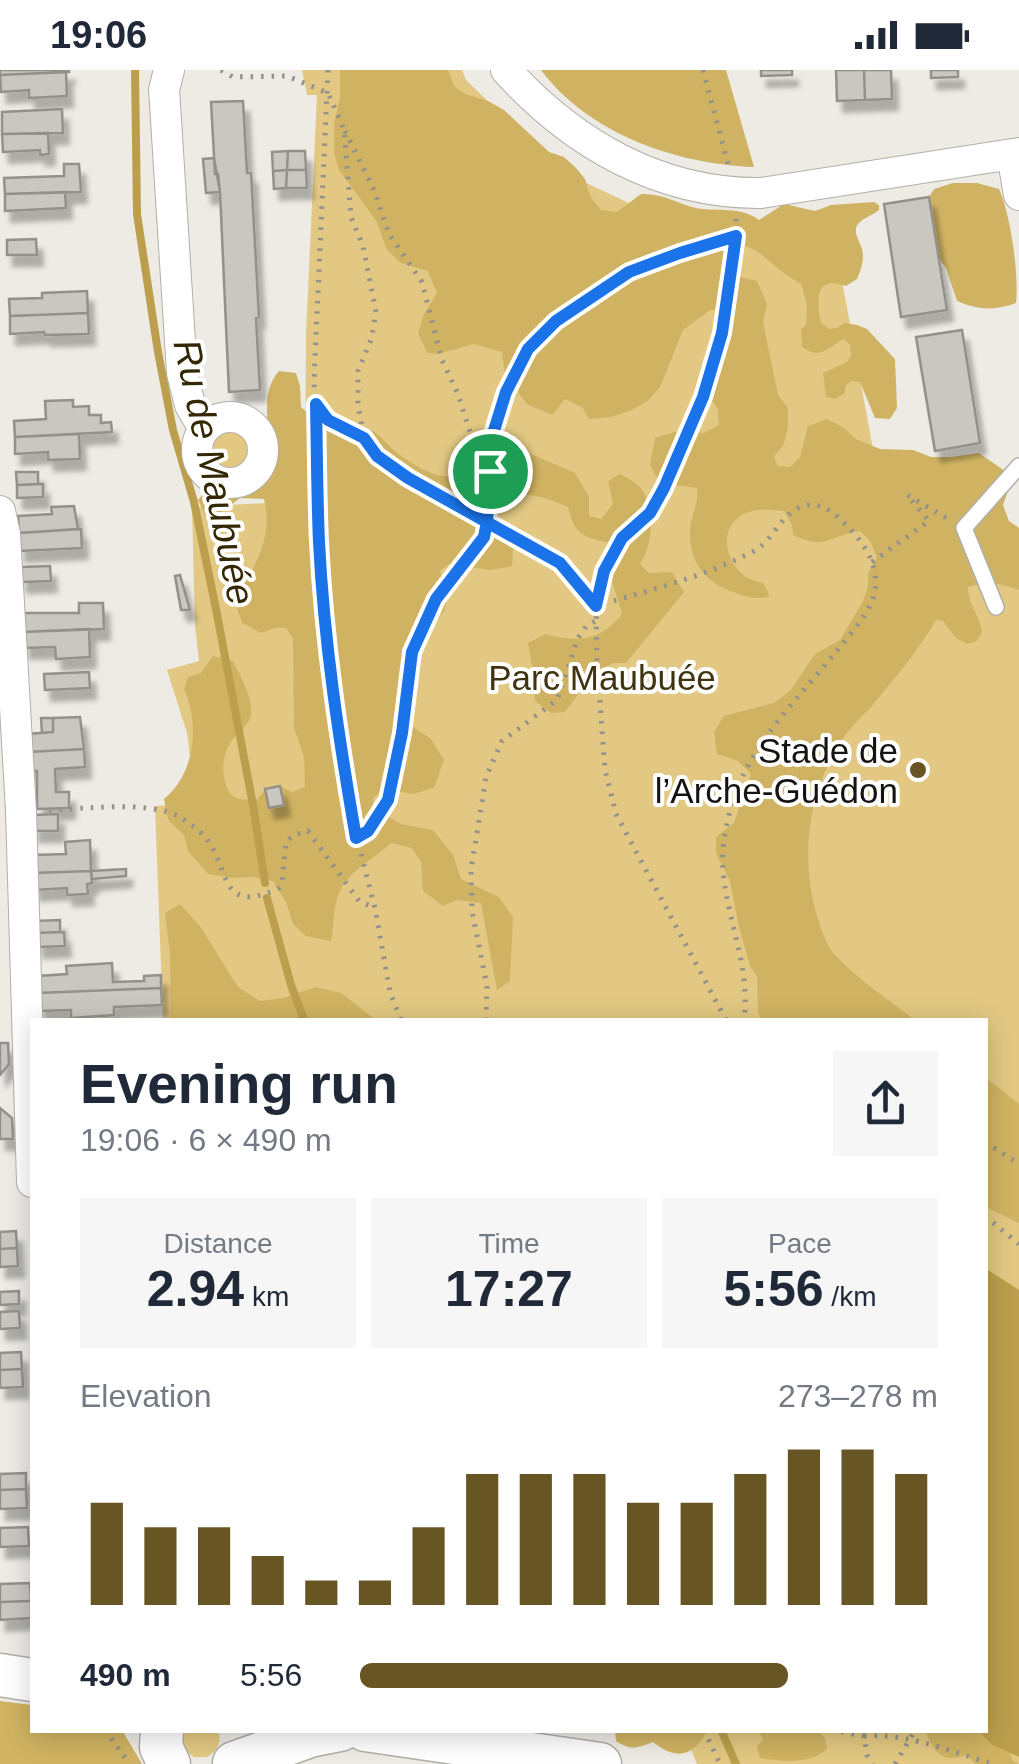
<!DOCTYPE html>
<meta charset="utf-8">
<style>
body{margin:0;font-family:Helvetica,sans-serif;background:#f6f6f7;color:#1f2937;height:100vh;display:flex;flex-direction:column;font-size:38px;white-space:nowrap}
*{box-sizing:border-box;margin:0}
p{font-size:32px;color:#747a83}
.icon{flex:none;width:55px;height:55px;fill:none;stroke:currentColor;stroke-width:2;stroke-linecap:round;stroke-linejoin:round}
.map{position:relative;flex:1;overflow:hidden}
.drawer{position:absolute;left:30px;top:948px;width:958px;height:715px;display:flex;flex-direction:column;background:#fff;border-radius:0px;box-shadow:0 5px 25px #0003}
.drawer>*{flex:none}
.pin{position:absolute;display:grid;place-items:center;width:85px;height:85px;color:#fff;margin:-42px;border:5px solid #fff;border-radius:50%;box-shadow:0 2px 10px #0007}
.round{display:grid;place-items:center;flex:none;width:105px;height:105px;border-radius:0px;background:#f6f6f7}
.headline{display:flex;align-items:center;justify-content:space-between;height:170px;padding:0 50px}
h1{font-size:55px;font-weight:600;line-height:75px}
.stats{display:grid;grid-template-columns:repeat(3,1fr);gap:15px;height:170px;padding:10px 50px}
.stats div{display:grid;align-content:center;border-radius:0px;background:#f6f6f7;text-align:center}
.stats b{font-size:50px;font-weight:600}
.stats small{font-size:28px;font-weight:400}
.stats p{font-size:28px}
.chart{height:280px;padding:20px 50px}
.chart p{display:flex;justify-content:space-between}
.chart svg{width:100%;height:180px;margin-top:10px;stroke:#675624;stroke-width:6}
ul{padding:0 50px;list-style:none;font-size:32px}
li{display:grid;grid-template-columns:160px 120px 1fr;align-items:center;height:75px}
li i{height:25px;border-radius:12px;background:#675624}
.status{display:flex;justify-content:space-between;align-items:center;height:70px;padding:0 50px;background:#fff;direction:ltr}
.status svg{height:28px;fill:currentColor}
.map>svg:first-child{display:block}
</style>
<div class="status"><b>19:06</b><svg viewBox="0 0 49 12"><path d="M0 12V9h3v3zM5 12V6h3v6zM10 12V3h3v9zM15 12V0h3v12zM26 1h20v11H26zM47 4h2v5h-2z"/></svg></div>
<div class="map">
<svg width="1019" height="1694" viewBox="0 0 1019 1694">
<defs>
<filter id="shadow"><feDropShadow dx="6" dy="11" stdDeviation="2.5" flood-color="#0004"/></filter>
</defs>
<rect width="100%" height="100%" fill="#edebe4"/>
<!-- green -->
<path fill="#e2c882" d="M302 0H462L466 10 559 100 635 136 834 167 875 390 1019 464V1694H697L683 1660H985V950H163L155 736 196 734 187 663 167 600 199 591 195 555 192 437 305 431 306 264 317 25H307Z
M206 380a22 22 0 1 1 44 0a22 22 0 1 1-44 0Z
M183 1660H218C222 1672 218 1680 207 1687H194C184 1680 179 1672 183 1660Z"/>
<!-- forest -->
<path fill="#d0b362" d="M340 0H448L454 16 465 24 488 31 504 40 549 82 564 87 576 98 585 109 590 126 601 140 617 142 641 124C666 124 675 133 696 138 717 142 741 136 759 150L784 134 815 141 831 135 874 132 879 135V140C873 145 863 148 858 154 851 163 863 174 863 185 863 194 860 202 857 209L846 216C815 205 816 229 821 253L829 259 837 258 844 253 857 255 867 259 895 289 897 338 890 349 875 348 860 312 851 311 846 315 844 324 835 329 826 327 823 303 847 292 851 285 850 275 844 269C827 278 820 290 802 277L801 260 806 254 807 234 801 214C794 210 786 205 780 200 762 186 753 171 729 177L722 188 724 197 740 207 757 211 767 234 763 252 778 325 788 338V358L783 376 774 386 778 396 790 397 800 387 808 356 827 349 844 358 856 369 880 379 913 380 931 387H951L979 383 1002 399 1012 410 1003 435 1009 451 1019 458V520C1001 513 986 511 968 517 969 539 979 542 982 562L977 571 967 574 956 568 943 551 936 550C918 581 895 608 872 636 863 645 854 654 846 664 808 719 799 783 817 846 821 859 827 878 837 887 860 911 889 930 915 950H762L758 942 757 906 750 896 739 857 730 811 716 783V767L734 753 751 704 738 691 717 684 714 662 724 646 774 633 790 621 815 584 840 570 863 531 868 516V503L877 487 870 471 860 461C827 466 827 481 793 465L792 455 784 441C771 440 756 438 744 444 719 457 724 487 742 504 747 509 756 511 763 513L770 526C757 531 743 526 730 521 702 510 688 488 690 458 692 443 699 433 697 418L660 413 650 396 655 368 675 362 704 363 719 355 718 339 701 315C711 280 742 285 720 239L710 240 683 260 660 317 649 330 632 340 611 347 589 349 582 337 565 329 552 345 527 334 505 305 502 282 474 274 438 284 427 283 418 263 424 244 437 223 428 201 401 193 387 180 377 152 339 100 334 83V54L340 28Z
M541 0H726L754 97C676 94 589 64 541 0Z
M953 113H977L999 119C1011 146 1019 205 1016 233 994 241 978 240 957 231L946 198 938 187 929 127 934 119Z
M279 301 296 303 300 316 301 337C308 343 317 354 325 357 334 361 340 357 348 356 354 355 365 358 371 360 380 364 387 375 395 381 426 406 464 424 484 378L508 374 575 403 589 427V446L601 449 613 434 608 411 620 404C627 408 636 412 640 417 656 437 653 475 640 494L649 503 672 502 684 522 626 593H614L588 604 579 623 565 642 551 643 535 631 534 607 528 573 545 564C577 573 601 571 622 544L611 508 615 495 611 473C583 467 575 466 568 437 551 429 509 413 499 440 496 446 497 458 496 465L513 478 512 496 491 500 449 494 440 501 448 527 444 541 404 589 399 605 397 633 409 654 431 669 444 690 434 718 413 724 384 719 373 728V738L401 754 433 760 453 785 461 809 499 827 513 847 510 911 497 920 481 833 457 830 443 836 423 821 421 792 412 778 391 773C374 789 348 801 339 823 333 837 334 857 331 871L306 866 293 854 286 832 273 811 253 807 232 808 208 804 188 781 184 765 168 750 164 729C195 704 200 655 184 619L188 607 201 603 213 586 233 591C240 606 253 627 251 644 250 653 244 657 238 663 224 677 220 696 226 715 232 732 243 730 258 729L265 719 280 716 292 722 305 717 304 687 294 658 293 569 286 558H274L261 563 242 553C241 548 238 543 237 538 237 528 244 516 248 507 263 481 271 459 264 429L240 428 215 447H206L198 430 204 423 226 427 252 419C258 410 265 400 267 389 272 360 258 324 279 301Z
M180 834 200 856 238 917 260 931 283 928 316 917 341 923 376 950H171L170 884 165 843Z
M985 1007 1019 1034V1153L988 1138 985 1129Z
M0 1631 32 1635V1660H122L142 1694H0Z
M615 1660H713C699 1668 710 1660 700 1672 685 1690 669 1685 653 1672 637 1678 631 1681 616 1671Z
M758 1660H818L825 1668 827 1679C812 1694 783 1692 760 1688L757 1677 763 1669Z
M925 1660H985L1008 1671 1012 1690 1019 1694H975L967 1685C941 1694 934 1682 925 1660Z"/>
<!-- water -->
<path fill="#bb9f4d" d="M985 1198 1019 1220V1687L991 1674 978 1660H985Z"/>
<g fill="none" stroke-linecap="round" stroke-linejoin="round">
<!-- stream -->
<path stroke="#bb9f4d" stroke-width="8" d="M135 0 137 144 158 282 173 360 194 432 216 539 253 735 265 813
M267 828 291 915 304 950
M721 1660 736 1694"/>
</g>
<!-- building -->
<path fill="#c9c7c0" stroke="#94918b" stroke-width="2.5" filter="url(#shadow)" d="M0 0H69V2L0 5Z
M761 0H792V5L761 6Z
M836 0H864L865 30 837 31Z
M864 0H891L892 29 865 30Z
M931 0H958V7L931 8Z
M66 2 67 26 29 28V20L1 22 0 5Z
M243 31 247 103H251L259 247 256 248 260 320 229 322 220 122 218 104H215L211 32Z
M62 39 63 63 2 64V42Z
M48 63 49 84 40 85V80L3 82 2 64Z
M288 81 287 100 273 101 272 82Z
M288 81H305L306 100H287Z
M214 88 220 122 206 123 203 89Z
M64 94H79L81 122 5 124 4 108 64 106Z
M287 100 286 118 274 119 273 101Z
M287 100H306L307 118H286Z
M65 122 66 138 5 141V124Z
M929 127 947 240 901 247 884 134Z
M36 169 37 185H7V170Z
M87 221 88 243 10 246 9 229 42 228V223Z
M88 243 89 264 45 265 44 262 10 264V246Z
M962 260 980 373 935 381 916 267Z
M73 330V337L89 336V345H101V353L111 352 112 362 15 367 14 351 46 349 45 331Z
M79 364 80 389 48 390V382L15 384V367Z
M16 402H38V414L17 415Z
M43 414V427L17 428V415Z
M74 436 78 459 19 463 18 446 52 444 51 437Z
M81 459 82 478 19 481V463Z
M50 496 51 511 21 512 20 497Z
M180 505 190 540H181L175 506Z
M79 533H103L104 559 23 562 22 543H79Z
M89 559 90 587 56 589 55 577 24 578 23 562Z
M89 602 90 618 45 620 44 604Z
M80 647 84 679 28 682 27 664 53 662V648Z
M41 648H53V662L42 663Z
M84 679 85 697 55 699 56 722H69V738L37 739V701H29L28 682Z
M280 716 284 735 269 738 265 719Z
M58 744V761H33V745Z
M90 770 91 801 33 803V785L66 784 65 772Z
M126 799V806L92 809 91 801Z
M91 801 92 813 87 814 88 824 67 825V818L34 820 33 803Z
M60 850V862L36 863 35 851Z
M64 862 65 876 37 877 36 863Z
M112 893 113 912 144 911V906L161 905V918L38 923V906L67 904 66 896Z
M161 918 162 935 114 937V945L71 948V940L39 941 38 923Z
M0 973H8L9 994 0 1005Z
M0 1038 12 1048 13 1069H0Z
M16 1161 17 1178 0 1179V1162Z
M17 1178 18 1196 0 1197V1179Z
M19 1221V1234L0 1235V1222Z
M19 1241 20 1258 0 1259V1242Z
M21 1282 22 1299 0 1300V1283Z
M22 1299 23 1317 0 1318V1300Z
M26 1403V1419L0 1420V1404Z
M26 1419 27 1438 0 1439V1420Z
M28 1457 29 1476 0 1477V1458Z
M30 1513 31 1531 0 1532V1514Z
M31 1531V1548L0 1550V1532Z"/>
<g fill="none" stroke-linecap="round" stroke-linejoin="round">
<defs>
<path id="lane" d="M996 537 964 458 1019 396"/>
<path id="street" d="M169 0 164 20 165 34 182 303 190 335 204 359
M506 0C572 73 659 124 761 123L1019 83
M1012 84 1019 125
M197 380a33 33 0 1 1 66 0a33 33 0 1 1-66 0Z
M0 441 5 464 21 741 32 1112"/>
<path id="secondary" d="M0 1605 32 1610
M162 1660 161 1677 169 1694
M365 1660 600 1694
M234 1693 310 1666 340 1660"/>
</defs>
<!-- lane casing -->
<use href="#lane" stroke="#b1afa8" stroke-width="18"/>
<!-- street casing -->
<use href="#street" stroke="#b1afa8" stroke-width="32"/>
<!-- secondary casing -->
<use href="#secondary" stroke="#b1afa8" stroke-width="45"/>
<!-- path -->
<path stroke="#93918c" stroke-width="5" stroke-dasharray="2.5 8" stroke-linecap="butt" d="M221 0 233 7 287 6 328 23 344 59 351 147 363 176 376 242 371 270 358 301V335L364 368 377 386 408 408 559 493 596 536C650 520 704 507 754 481 774 470 782 441 804 436 823 431 836 445 849 458 868 477 884 506 871 533 863 551 847 568 835 583 801 625 752 673 735 725 727 749 721 775 723 800 727 851 751 898 744 950
M328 0 314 311 320 475 341 682 357 768 375 838 390 922 401 950
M703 0 728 94
M345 61 374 120 389 164 422 212 442 290 458 324 472 368 488 399
M318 337 328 351 364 368
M872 492 929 451 907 425 948 449
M49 740C85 739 149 730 180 747 188 752 199 760 205 767 231 797 217 847 279 818L282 813 286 772 294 765 308 761 359 831 375 838
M358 768C399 740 402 659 408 613 409 603 409 592 412 582 421 548 443 517 465 490 470 482 480 475 484 466 493 447 488 392 492 367 506 288 559 239 627 203 660 185 700 177 736 167
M486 950 487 916 472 841 471 800 486 707 502 671 557 630 578 568 587 555 596 551
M726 950 616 744 605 700 597 590 596 536 604 501 622 469 650 443 665 418 703 327 722 263 736 167V149
M985 1072 1019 1094
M985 1146 1019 1174
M105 1660 128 1692
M704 1660 720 1694
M831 1660 864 1666 867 1685 873 1694
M864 1666C909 1663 951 1682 994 1694
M895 1694 915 1660"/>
<!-- lane -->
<use href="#lane" stroke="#fff" stroke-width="15"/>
<!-- street -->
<use href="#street" stroke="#fff" stroke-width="30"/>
<!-- secondary -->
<use href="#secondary" stroke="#fff" stroke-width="42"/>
</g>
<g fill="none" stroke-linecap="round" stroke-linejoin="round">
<defs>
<path id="route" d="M490 401 487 452 484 467 436 529 412 582 402 663 388 730 368 761 356 768C339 670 324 572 319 472 317 426 317 380 316 334L328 350 364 368 377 386 408 408 560 493 596 536 604 501 622 468 650 443 664 418 703 327 722 263 736 166 680 183 629 202 556 251 528 279 506 322 492 367 490 401"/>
</defs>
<!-- route casing -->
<use href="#route" stroke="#fff" stroke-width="20"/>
<!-- route -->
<use href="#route" stroke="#1a73e8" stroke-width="12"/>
</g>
<!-- markers -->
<circle fill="#675624" stroke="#fff" stroke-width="4" cx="918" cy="700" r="10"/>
<g text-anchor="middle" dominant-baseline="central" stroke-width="8" stroke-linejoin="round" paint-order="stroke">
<!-- park labels -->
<g font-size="35" fill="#40330f" stroke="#fff">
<text x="602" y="607">Parc Maubuée</text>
</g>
<!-- poi labels -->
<g font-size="35" fill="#151412" stroke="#fff" text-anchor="end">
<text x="898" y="680">Stade de<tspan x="898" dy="40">l’Arche-Guédon</tspan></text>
</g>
<!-- water labels -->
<g font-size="38" font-style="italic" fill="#332803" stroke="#fff">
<text transform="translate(214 402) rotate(78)">Ru de Maubuée</text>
</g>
</g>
</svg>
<div class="pin" style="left:490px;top:401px;background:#1e9e55"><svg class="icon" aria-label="arrive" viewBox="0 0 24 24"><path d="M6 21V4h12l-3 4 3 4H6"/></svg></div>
<section class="drawer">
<div class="headline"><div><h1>Evening run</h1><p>19:06 · 6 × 490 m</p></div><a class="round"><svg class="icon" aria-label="share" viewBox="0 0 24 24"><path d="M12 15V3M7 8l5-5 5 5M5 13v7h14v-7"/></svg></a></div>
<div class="stats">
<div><p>Distance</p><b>2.94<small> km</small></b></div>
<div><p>Time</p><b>17:27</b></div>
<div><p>Pace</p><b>5:56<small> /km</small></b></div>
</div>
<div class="chart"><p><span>Elevation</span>273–278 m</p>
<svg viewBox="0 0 160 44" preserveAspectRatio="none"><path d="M5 44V19M15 44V25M25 44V25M35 44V32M45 44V38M55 44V38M65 44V25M75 44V12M85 44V12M95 44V12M105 44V19M115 44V19M125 44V12M135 44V6M145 44V6M155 44V12"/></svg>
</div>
<ul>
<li><b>490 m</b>5:56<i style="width:74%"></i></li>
</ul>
</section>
</div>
